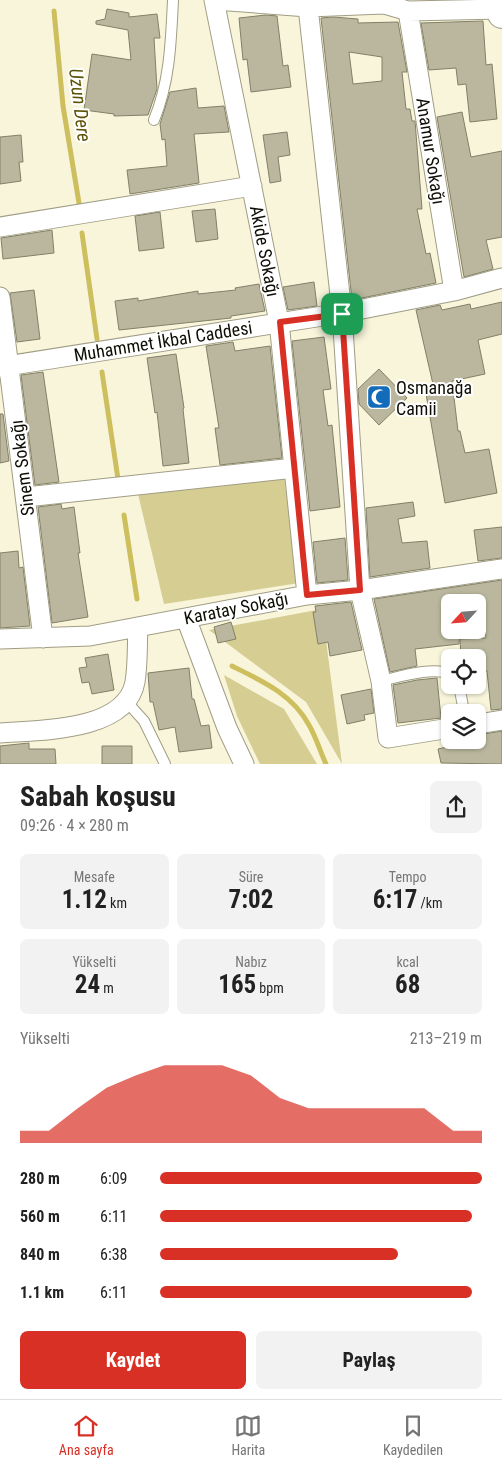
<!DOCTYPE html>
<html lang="tr">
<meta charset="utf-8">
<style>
body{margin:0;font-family:"Roboto Condensed",sans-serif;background:#f2f2f2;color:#222;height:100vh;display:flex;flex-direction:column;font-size:19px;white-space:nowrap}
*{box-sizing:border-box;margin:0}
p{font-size:16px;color:#767676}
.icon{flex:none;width:28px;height:28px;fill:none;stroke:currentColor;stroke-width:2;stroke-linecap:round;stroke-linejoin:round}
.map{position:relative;height:764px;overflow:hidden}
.panel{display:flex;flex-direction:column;background:#fff;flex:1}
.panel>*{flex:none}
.needle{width:32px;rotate:244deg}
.tools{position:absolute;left:441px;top:594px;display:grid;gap:10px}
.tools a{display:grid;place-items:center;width:45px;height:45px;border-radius:8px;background:#fff;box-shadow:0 1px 4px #0004;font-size:25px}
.pin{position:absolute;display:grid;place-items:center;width:42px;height:42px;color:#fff;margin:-21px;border-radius:10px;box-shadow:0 2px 8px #0006}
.round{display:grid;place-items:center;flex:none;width:52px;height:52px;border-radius:8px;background:#f2f2f2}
.head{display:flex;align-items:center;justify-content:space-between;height:85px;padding:0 20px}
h1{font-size:28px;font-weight:700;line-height:38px}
.metrics{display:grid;grid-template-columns:repeat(3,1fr);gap:8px;height:85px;padding:5px 20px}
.metrics div{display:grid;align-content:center;border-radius:8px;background:#f2f2f2;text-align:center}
.metrics b{font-size:25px;font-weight:700}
.metrics small{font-size:14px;font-weight:400}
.metrics p{font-size:14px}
.chart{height:140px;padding:10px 20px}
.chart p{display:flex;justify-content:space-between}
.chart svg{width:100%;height:90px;margin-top:5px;fill:#d93025;opacity:.7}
.cta{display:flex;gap:10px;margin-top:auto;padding:10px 20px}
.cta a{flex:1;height:58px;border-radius:8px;background:#d93025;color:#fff;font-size:20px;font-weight:700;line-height:58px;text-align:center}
.cta a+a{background:#f2f2f2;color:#222}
ul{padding:0 20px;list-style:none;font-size:16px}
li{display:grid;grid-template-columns:80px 60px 1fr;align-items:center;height:38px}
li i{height:12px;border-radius:6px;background:#d93025}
.tab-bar{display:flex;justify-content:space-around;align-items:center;height:70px;border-top:1px solid #e0e0e0;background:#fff;font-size:14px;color:#767676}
.tab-bar a{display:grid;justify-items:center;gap:2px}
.tab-bar .active{color:#d93025}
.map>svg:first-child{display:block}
</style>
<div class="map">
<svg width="502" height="764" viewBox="0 0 502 764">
<rect width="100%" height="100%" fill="#f8f5db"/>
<!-- green -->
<path fill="#d6cd92" d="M283 469 299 583 164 604 138 494Z
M322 609 342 764 306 702 209 630Z
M224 675 284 709 317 764H260L237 716Z"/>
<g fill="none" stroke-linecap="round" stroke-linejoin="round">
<!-- stream -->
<path stroke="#cdbf5e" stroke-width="5" d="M54 11 63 106 79 203
M82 233 97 339
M102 372 118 479
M124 515 137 599
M232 666C262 681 292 694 309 725 316 737 320 751 326 764"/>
</g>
<!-- building -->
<path fill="#bab79e" stroke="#838069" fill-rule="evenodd" d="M107 9 129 13V17L157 14 160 38H154L157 89 148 115 114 116V114L84 110 92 54 131 60 128 30 96 24V21L105 19Z
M266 15 277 16 283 66 288 65 291 87 251 92 247 59 243 60 239 18Z
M333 17 358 19V23L398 22 407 72H402L406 109H410L412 121H415L422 209H417L426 254 430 253 436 283 352 300 321 18ZM349 52 382 57V81L353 84Z
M483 21 486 65 492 64 497 119 470 122 466 84 458 85 456 68 429 70 421 23Z
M196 88 198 108 224 106 229 132 194 134 199 183 130 194 127 170 167 166 165 139 162 140 160 124 170 92Z
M462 112 471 157 502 151V237L486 240 493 269 464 277 437 117Z
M287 132 290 155 278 157 281 181 270 183 263 135Z
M21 135 23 162H19L21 181 0 184V137Z
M215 209 218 239 196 242 192 211Z
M160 212 164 248 139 251 135 216Z
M52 230 54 253 3 259 1 238Z
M314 282 317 306 288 310 283 287Z
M259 284 265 311 231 316V318L119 330 115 301 138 298V301L198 291V294L236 290 235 288Z
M34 290 40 339 17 342 10 293Z
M502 302V334L478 340 485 374 452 381 458 431H460L465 453 489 449 497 493 445 503 426 394 435 393 416 310 440 305 442 310 470 304 471 309Z
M324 337 331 389 323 390 328 426 332 425 340 507 310 511 292 341Z
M233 342 235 351 270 346 282 458 220 465 215 428H219L206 346Z
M176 354 184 408 183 409 189 463 163 466 157 412 155 413 147 358Z
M379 369 407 398 379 425 359 404 358 389Z
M43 372 59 482 35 485 21 375Z
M0 414H3L9 461 0 463Z
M413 502 415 516 398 519 402 543 427 541 430 568 370 577 366 508Z
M61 504 62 509 74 507 80 553H78L88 617 52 623 38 507Z
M502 527V558L478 561 474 530Z
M345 538 348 580 317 583 313 542Z
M18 551 19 568 23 567 30 626 0 628V553Z
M502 580V709L491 710 487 671H478V658H461L460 639 486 638 483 609H478V602H450V630H460L459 644 415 649 417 666 390 672 374 599Z
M351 602 362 650 330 656 328 642 318 644 313 612H316L315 606Z
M231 622 236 639 218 643 214 627Z
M108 654 114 690 92 694 89 682 82 683 79 668 87 667 85 658Z
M189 668 192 699H194L201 726 209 725 212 748 179 752 175 727 159 730 153 702H150L148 673Z
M437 678 441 718 398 723 393 685 417 680Z
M371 689 374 713 364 715 365 720 347 724 341 695Z
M502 731V764L441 763 438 749 447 747V740H478V735Z
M29 743V749H55L56 764H0V746Z
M102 746H132V764H102Z"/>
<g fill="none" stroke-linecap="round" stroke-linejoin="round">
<defs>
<path id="lane" d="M154 120C170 81 171 41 173 0
M381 681C399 677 433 666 450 674
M459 685 464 712
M126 701 144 721 165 764"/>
<path id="street" d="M214 0 279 322 307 595
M215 0 308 7 384 4 408 11 502 9
M308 7 342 313 360 590 381 681 388 738 450 728
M408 11 454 291
M0 227 252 186
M0 297 43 638
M0 367 342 313 454 291 502 278
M26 497 294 468
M186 618 227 728 244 764
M0 639 90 636 307 595 360 590 502 569
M478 724 502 720
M0 733C39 730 126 732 135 682 138 664 137 645 138 627"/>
<path id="secondary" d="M498 0 502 14"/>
</defs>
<!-- lane casing -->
<use href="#lane" stroke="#a09d85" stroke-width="12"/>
<!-- street casing -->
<use href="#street" stroke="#a09d85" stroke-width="21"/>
<!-- secondary casing -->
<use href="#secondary" stroke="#a09d85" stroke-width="30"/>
<!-- lane -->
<use href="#lane" stroke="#fff" stroke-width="10"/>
<!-- street -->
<use href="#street" stroke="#fff" stroke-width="19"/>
<!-- secondary -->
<use href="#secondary" stroke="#fff" stroke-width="28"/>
</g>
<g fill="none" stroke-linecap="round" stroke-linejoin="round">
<defs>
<path id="route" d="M342 314 360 590 307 595 280 322Z"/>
</defs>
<!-- route casing -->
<use href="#route" stroke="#fff" stroke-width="10"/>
<!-- route -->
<use href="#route" stroke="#d93025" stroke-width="6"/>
</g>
<!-- icons -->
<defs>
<symbol id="mosque-square" viewBox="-11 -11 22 22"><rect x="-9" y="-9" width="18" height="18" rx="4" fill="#136cb9" stroke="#fff"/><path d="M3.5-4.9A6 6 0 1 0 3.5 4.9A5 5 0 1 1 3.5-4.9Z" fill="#fff"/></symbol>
</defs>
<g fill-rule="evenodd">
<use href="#mosque-square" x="365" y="383" width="28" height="28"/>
</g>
<g text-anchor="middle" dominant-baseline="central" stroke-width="4" stroke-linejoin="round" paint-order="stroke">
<!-- street labels -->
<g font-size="18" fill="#0e0d05" stroke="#fff">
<text transform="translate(431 151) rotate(81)">Anamur Sokağı</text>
<text transform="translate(265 251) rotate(79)">Akide Sokağı</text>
<text transform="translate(163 341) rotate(-9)">Muhammet İkbal Caddesi</text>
<text transform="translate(22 468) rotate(-97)">Sinem Sokağı</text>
<text transform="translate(236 608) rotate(-11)">Karatay Sokağı</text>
</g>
<!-- poi labels -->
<g font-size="18" fill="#0e0d05" stroke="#fff" text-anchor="start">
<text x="396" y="387">Osmanağa<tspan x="396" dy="21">Camii</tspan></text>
</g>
<!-- water labels -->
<g font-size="19" font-style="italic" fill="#5c5203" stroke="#fff">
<text transform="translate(80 105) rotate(83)">Uzun Dere</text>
</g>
</g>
</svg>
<div class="tools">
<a><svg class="needle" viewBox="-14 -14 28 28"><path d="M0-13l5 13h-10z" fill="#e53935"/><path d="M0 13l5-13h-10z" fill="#767676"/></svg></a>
<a><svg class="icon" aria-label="locate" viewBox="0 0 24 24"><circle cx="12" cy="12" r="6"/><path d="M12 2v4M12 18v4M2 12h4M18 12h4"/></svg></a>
<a><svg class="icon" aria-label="layers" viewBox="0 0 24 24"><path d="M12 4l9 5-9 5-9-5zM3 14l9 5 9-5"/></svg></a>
</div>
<div class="pin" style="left:342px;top:314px;background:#1e9e55"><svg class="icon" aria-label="arrive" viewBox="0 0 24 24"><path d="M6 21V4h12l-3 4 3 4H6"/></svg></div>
</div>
<section class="panel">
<div class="head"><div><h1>Sabah koşusu</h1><p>09:26 · 4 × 280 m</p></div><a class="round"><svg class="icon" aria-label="share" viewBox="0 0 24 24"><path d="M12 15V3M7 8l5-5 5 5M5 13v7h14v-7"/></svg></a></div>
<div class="metrics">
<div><p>Mesafe</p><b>1.12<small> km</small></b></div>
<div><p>Süre</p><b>7:02</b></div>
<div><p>Tempo</p><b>6:17<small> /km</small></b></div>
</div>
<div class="metrics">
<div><p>Yükselti</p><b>24<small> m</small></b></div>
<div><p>Nabız</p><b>165<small> bpm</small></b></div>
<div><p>kcal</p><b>68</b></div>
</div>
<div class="chart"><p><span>Yükselti</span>213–219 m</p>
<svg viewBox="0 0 160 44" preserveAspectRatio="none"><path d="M0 44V38L10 38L20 27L30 17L40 11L50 6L60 6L70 6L80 11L90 22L100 27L110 27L120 27L130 27L140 27L150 38L160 38V44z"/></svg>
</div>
<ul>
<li><b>280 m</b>6:09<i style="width:100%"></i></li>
<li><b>560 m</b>6:11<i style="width:97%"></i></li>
<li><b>840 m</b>6:38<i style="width:74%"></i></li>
<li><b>1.1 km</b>6:11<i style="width:97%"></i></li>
</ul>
<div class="cta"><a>Kaydet</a><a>Paylaş</a></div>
</section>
<nav class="tab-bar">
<a class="active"><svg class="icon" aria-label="home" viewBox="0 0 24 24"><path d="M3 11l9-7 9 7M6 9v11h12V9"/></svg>Ana sayfa</a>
<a><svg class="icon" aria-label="map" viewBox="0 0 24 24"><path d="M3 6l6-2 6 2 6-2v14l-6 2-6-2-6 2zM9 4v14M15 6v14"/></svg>Harita</a>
<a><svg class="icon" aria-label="saved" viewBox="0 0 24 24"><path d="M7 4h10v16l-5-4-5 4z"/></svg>Kaydedilen</a>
</nav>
